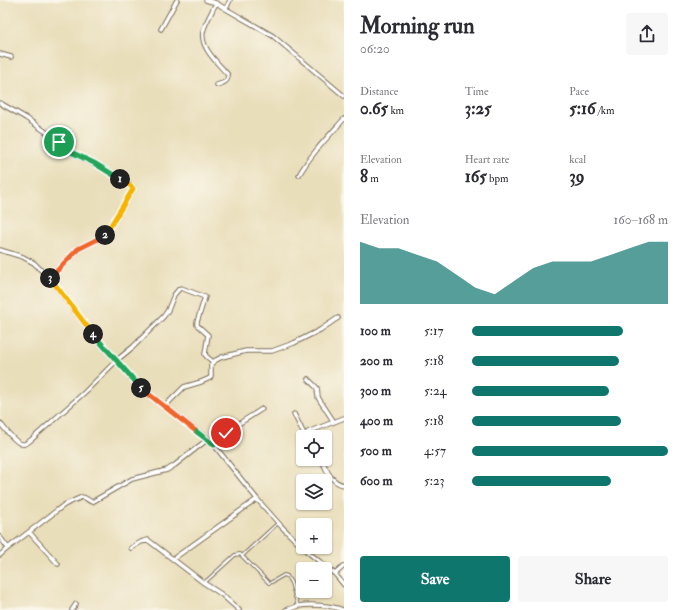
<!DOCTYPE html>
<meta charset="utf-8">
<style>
body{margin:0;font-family:"IM FELL Double Pica",serif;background:#f7f7f7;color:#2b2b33;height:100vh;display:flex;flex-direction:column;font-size:15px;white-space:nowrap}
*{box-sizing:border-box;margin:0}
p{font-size:13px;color:#7c7c81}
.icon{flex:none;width:22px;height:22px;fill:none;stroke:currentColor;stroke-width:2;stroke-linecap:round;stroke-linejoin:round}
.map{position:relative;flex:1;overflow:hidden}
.drawer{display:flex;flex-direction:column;background:#fff;width:340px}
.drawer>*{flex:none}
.fabs{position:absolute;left:296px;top:430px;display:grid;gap:8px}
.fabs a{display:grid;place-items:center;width:36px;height:36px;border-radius:4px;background:#fff;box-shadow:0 1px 3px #0004;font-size:20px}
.pin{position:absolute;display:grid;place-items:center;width:34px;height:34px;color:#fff;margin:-17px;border:2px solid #fff;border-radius:50%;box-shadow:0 1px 4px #0007}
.km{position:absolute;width:20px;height:20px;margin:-10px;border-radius:50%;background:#222;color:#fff;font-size:11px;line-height:20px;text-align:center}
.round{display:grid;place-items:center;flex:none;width:42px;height:42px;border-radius:4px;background:#f7f7f7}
.summary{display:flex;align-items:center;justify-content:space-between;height:68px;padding:0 16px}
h1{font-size:22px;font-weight:700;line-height:30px}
.metrics{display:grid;grid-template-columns:repeat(3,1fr);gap:6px;height:68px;padding:4px 16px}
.metrics div{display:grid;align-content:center}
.metrics b{font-size:17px;font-weight:700}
.metrics small{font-size:11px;font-weight:400}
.metrics p{font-size:11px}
.chart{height:112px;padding:8px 16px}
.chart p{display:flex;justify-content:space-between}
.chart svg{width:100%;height:72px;margin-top:4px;fill:#0f766e;opacity:.7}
.button{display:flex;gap:8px;margin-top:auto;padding:8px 16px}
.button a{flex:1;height:46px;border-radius:4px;background:#0f766e;color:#fff;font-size:16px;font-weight:700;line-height:46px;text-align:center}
.button a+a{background:#f7f7f7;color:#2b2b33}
ul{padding:0 16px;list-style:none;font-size:13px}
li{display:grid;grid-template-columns:64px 48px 1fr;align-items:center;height:30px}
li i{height:10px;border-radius:5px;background:#0f766e}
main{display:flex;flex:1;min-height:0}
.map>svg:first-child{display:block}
</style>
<main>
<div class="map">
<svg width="344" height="610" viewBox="0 0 344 610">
<rect width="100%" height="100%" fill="#fbf7ec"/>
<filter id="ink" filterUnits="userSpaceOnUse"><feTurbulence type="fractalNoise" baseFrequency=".025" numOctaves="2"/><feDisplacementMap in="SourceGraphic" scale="8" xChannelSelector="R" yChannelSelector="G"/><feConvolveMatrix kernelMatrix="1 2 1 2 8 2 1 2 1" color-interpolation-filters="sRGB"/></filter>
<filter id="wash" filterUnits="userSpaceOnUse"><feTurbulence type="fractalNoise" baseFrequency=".012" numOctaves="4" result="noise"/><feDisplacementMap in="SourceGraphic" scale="16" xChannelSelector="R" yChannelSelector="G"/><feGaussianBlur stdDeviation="0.9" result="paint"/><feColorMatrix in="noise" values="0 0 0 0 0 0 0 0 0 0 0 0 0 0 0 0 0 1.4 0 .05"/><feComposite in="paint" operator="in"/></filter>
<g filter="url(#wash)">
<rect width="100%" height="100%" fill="#e9deba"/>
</g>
<g filter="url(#ink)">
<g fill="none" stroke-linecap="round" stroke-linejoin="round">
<defs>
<path id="service" d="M242 556 278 523
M204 583 235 555 240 554 269 583H270L284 575 287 576 291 583 298 606"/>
<path id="minor" d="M206 0 216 3 226 9 273 36 344 96
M216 3C212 12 205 23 203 32 200 48 218 63 228 75 228 82 223 83 217 85
M226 9 230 0
M161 29 177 0
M0 54 11 57
M0 103 26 118 49 134 72 153 103 168 133 187 132 192 104 236 78 249 49 278
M299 175C311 154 328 137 344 119
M0 250 23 257 34 263 49 278 94 336 143 390 208 439 214 445 257 499 281 526 304 549 335 574 344 585
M308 379 317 388 318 397 319 399 334 422
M165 406 184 387 201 382 210 378 211 376V365L213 362 216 360 222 357 246 351H272L294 343 320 330 338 318
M294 414 303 432 305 435
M0 423C5 429 15 443 22 444 25 445 28 442 31 440L85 392 117 360 133 347 164 316 168 310 174 295 179 289 181 288 205 297 197 322V325L208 335 205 354 206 356 213 362
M304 437 305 435 308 432 344 418
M214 445 232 428 262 409
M321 459C327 470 330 482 344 485
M29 532 58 564
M0 537 8 548
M131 548 141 542 148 540 204 583 221 594 239 610
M0 555 8 548 64 505 82 497C86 497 88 501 92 502L132 479 167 470 175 465 208 439
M173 559 257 499
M335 574 344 566
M72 610 76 604
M286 610C290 609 294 607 298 606 311 604 331 605 343 610"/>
</defs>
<!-- service casing -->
<use href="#service" stroke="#786955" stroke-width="4"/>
<!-- minor casing -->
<use href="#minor" stroke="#786955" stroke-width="5.5"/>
<!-- service -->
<use href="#service" stroke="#fff" stroke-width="2"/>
<!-- minor -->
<use href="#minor" stroke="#fff" stroke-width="3.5"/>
</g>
</g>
<g fill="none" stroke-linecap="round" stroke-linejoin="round" filter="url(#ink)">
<defs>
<path id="split-1" d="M59 142 71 152 94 163 120 179"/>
<path id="split-2" d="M105 235 133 189 132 187 120 179"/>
<path id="split-3" d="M50 278 78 249 100 238 105 235"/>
<path id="split-4" d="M50 278 93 334"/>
<path id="split-5" d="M93 334 141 388"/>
<path id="split-6" d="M141 388 197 432"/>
<path id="split-7" d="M197 432 214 445 226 433"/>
</defs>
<!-- split-1 casing -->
<use href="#split-1" stroke="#fff" stroke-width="8"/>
<!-- split-2 casing -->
<use href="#split-2" stroke="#fff" stroke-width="8"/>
<!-- split-3 casing -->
<use href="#split-3" stroke="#fff" stroke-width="8"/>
<!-- split-4 casing -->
<use href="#split-4" stroke="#fff" stroke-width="8"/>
<!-- split-5 casing -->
<use href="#split-5" stroke="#fff" stroke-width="8"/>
<!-- split-6 casing -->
<use href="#split-6" stroke="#fff" stroke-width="8"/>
<!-- split-7 casing -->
<use href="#split-7" stroke="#fff" stroke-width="8"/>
<!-- split-1 -->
<use href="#split-1" stroke="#22a559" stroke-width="5"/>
<!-- split-2 -->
<use href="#split-2" stroke="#f5b400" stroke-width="5"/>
<!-- split-3 -->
<use href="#split-3" stroke="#f0652b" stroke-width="5"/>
<!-- split-4 -->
<use href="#split-4" stroke="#f5b400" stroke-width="5"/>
<!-- split-5 -->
<use href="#split-5" stroke="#22a559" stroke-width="5"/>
<!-- split-6 -->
<use href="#split-6" stroke="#f0652b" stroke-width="5"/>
<!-- split-7 -->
<use href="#split-7" stroke="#22a559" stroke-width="5"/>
</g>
</svg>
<div class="fabs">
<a><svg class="icon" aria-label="locate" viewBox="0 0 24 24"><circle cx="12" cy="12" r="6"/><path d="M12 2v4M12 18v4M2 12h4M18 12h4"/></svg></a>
<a><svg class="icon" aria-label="layers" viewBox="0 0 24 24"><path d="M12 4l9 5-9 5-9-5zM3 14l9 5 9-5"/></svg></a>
<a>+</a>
<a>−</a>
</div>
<div class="pin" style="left:59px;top:142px;background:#1e9e55"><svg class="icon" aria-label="arrive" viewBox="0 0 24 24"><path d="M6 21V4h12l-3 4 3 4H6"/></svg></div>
<div class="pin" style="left:226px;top:433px;background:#d93025"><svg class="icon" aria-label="check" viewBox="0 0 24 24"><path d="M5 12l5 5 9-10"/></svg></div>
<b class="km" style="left:120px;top:179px">1</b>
<b class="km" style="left:105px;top:235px">2</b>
<b class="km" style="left:50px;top:278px">3</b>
<b class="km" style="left:93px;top:334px">4</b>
<b class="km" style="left:141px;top:388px">5</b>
</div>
<section class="drawer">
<div class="summary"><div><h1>Morning run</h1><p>06:20</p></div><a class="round"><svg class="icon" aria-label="share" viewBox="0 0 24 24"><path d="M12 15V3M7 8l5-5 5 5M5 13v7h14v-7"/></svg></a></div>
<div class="metrics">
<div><p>Distance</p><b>0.65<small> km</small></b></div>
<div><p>Time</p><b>3:25</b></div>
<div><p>Pace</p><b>5:16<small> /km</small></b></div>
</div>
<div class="metrics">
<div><p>Elevation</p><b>8<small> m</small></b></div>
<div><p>Heart rate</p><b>165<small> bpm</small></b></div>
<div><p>kcal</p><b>39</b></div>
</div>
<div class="chart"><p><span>Elevation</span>160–168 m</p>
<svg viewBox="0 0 160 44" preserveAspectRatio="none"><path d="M0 44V6L10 10L20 10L30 14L40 18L50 26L60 34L70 38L80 30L90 22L100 18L110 18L120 18L130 14L140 10L150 6L160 6V44z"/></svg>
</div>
<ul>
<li><b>100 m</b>5:17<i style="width:77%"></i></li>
<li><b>200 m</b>5:18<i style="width:75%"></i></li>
<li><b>300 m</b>5:24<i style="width:70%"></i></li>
<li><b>400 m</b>5:18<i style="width:76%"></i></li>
<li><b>500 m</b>4:57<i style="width:100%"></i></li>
<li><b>600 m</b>5:23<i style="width:71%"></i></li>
</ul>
<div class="button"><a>Save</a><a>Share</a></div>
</section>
</main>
